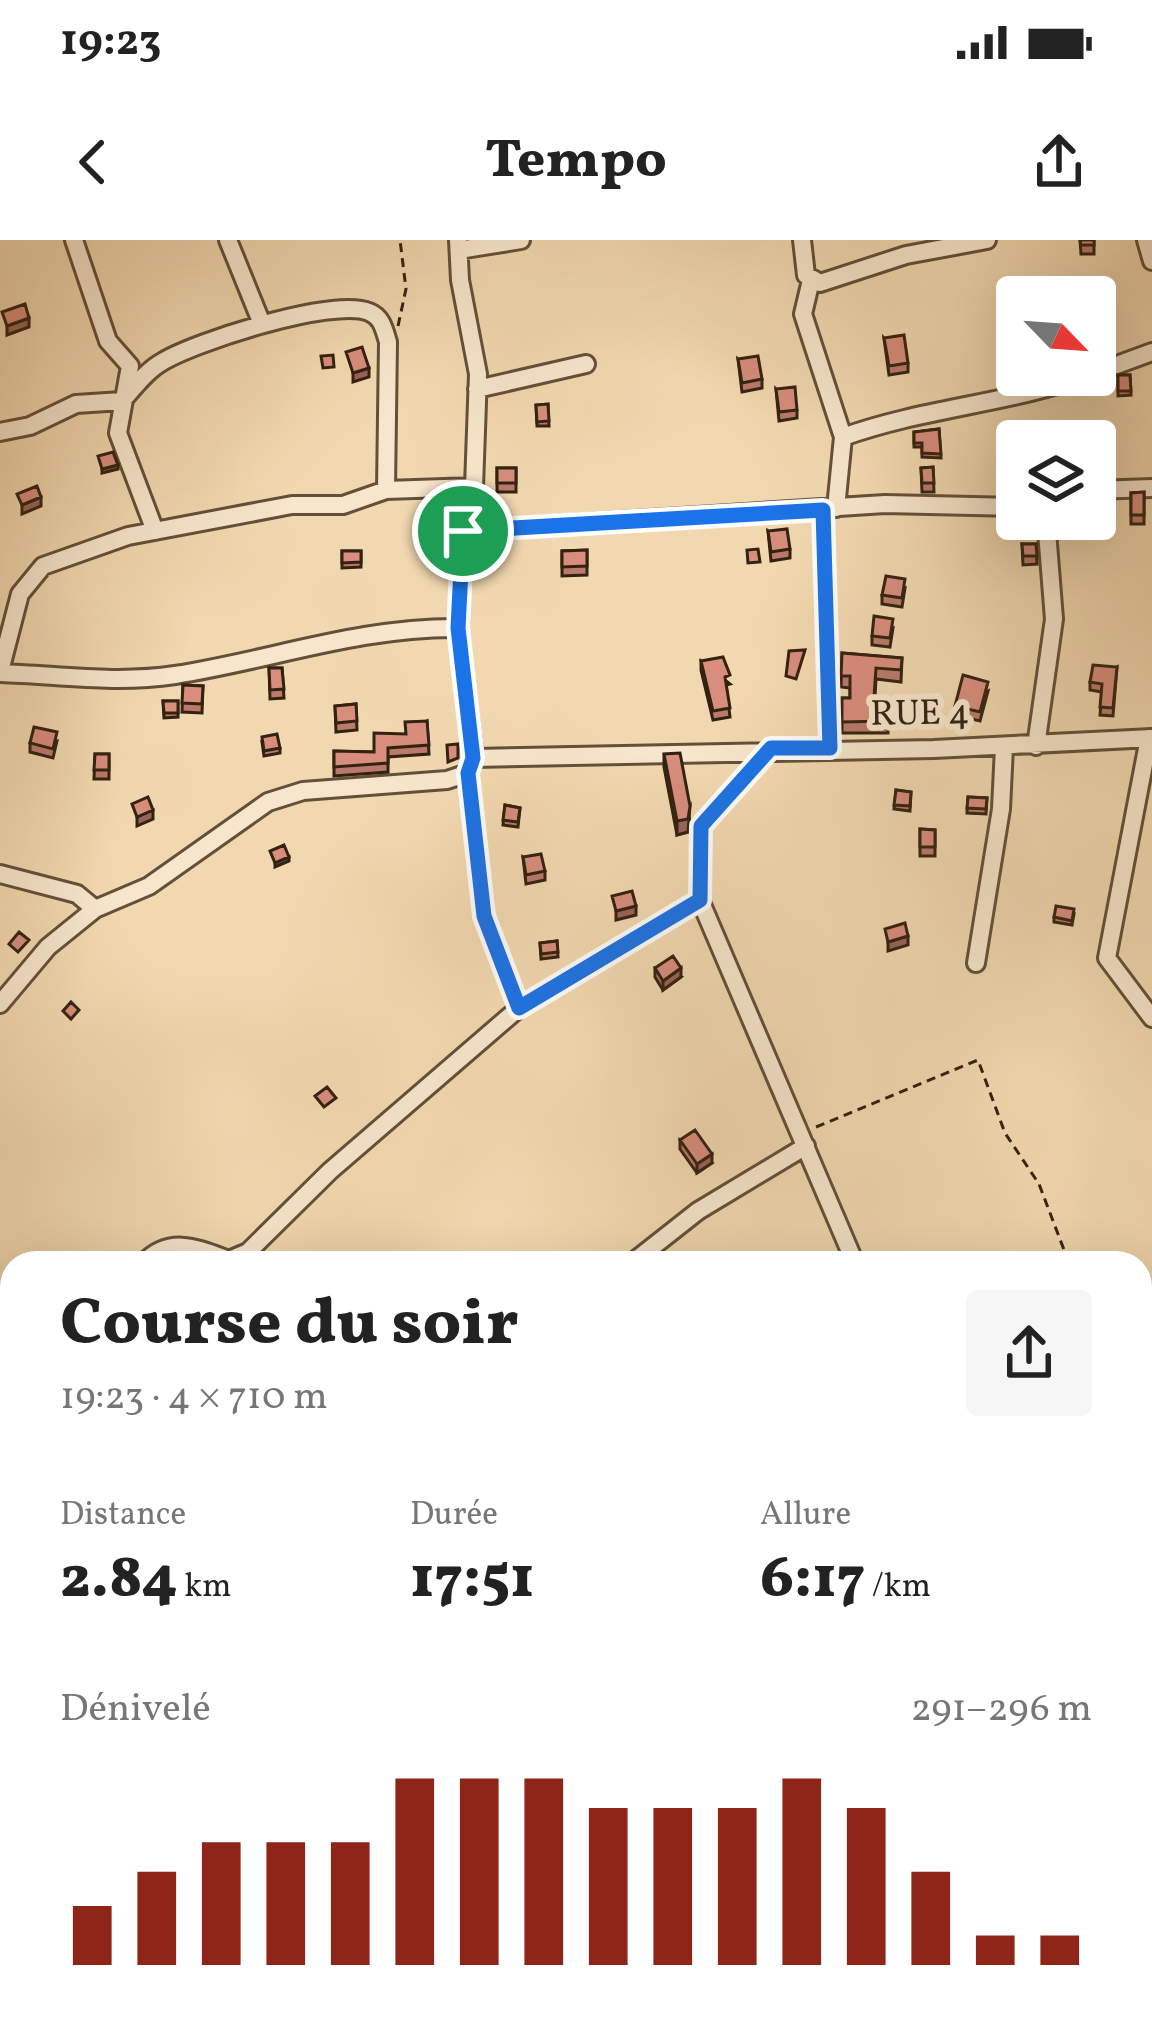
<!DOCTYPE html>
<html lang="fr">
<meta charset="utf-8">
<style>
body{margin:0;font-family:Vollkorn,serif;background:#f6f6f6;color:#222;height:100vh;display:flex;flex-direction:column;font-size:45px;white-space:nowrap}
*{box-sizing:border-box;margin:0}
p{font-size:39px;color:#767676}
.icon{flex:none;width:66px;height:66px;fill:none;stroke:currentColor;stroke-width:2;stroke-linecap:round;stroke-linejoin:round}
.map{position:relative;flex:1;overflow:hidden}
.drawer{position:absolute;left:0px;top:1011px;width:1152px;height:768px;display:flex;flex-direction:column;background:#fff;border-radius:36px 36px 0 0;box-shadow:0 12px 48px #0002}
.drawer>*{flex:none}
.needle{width:78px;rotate:115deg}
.controls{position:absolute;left:996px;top:36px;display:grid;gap:24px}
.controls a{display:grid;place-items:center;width:120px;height:120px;border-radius:12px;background:#fff;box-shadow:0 12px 48px #0002;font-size:60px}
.pin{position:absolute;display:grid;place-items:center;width:102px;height:102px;color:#fff;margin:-51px;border:6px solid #fff;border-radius:50%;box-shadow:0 3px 12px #0007}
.round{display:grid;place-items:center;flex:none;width:126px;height:126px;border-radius:12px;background:#f6f6f6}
.head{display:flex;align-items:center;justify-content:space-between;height:204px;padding:0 60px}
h1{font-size:66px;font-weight:800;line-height:90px}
.figures{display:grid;grid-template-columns:repeat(3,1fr);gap:18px;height:204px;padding:12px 60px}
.figures div{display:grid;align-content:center}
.figures b{font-size:60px;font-weight:800}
.figures small{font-size:33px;font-weight:400}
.figures p{font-size:33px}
.chart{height:336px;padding:24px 60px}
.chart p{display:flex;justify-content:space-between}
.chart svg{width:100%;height:216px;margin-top:12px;stroke:#8f2418;stroke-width:6}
.status{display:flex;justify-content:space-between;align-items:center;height:84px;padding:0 60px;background:#fff;direction:ltr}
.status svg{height:33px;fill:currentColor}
header{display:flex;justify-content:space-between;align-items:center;height:156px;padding:0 60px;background:#fff;font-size:54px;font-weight:800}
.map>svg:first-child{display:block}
</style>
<div class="status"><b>19:23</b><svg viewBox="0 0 49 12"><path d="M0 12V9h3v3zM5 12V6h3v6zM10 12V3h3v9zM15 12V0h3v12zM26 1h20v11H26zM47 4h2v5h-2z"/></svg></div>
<header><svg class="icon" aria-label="back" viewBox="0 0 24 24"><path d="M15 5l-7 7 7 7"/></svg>Tempo<svg class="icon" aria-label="share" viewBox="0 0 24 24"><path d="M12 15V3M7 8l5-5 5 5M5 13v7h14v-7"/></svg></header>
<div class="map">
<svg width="1152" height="1779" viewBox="0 0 1152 1779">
<rect width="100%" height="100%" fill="#f2d8b0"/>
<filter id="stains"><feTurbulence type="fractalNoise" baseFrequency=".00167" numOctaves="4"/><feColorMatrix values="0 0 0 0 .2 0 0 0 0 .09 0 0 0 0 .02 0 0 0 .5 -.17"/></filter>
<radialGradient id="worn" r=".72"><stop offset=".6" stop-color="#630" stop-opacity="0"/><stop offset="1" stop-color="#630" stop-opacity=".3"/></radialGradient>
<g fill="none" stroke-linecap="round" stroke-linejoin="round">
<defs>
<path id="street" d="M74 0 108 101 130 126 118 193 155 291
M228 0 262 84
M802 0 806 35 820 43 906 15 987 0
M1146 0 1152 21
M459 10 521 0
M811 40 803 74 843 197 836 268
M1095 133 1152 112
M477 149 586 124
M0 192 30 186 76 164 122 161C134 148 146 131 162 122 194 102 334 57 369 72 382 77 384 89 388 102L386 250
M843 197C923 168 1008 164 1089 135
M1095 250 1152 248
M823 270 830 508
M463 291 885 264 1017 267
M0 431 20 354 43 326 128 296 292 265H343L386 250 474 247
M0 433C60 435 115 444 175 435 271 420 360 387 458 388
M1149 498 1107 718 1152 778
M1036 506 1054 379 1046 279
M771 508 701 586 700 660 855 1023
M474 518 934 509 1152 498
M468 533 484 676 519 768
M0 634 77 654 95 669
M976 723 1001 569 1004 507
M0 764 48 707 95 669 149 646 268 562 303 551 447 540 468 533 474 518 458 388 463 291 474 247 478 134 460 40 458 0
M144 1023C170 995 199 1009 229 1020L248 1012 330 931 519 768 700 660
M632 1023 698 971 806 906
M0 1151 12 1139
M1140 1173 1152 1169
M0 1239 12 1255
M1140 1458 1152 1437
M1140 1765 1148 1779
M313 1767 318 1779
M505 1767 535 1779
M841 1767 855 1779
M806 1779 819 1767"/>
</defs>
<!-- street casing -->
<use href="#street" stroke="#635038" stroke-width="22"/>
<!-- path -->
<path stroke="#332210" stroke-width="3" stroke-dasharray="9 6" stroke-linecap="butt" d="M398 86 406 49 400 0
M816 887 978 820 1005 893 1039 944 1069 1023
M1140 1095 1152 1087"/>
<!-- street -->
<use href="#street" stroke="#f7e6cc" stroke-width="16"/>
</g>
<!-- wall -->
<path fill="#ba796c" stroke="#332210" stroke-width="3" d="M1080 0H1094V14H1081Z
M884 98 908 123V132L889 135Z
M738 119 762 139V148L742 152Z
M1118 135H1130L1131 155 1118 156Z
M776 149 797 170V178L779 181Z
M548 164 549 186H537L536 165Z
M939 189 941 218 922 217V207H914V192Z
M933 227 934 252H922L921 228Z
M497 228H516V252H497Z
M1144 252V284H1131V253Z
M768 291 790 309V318L771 321Z
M1022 304H1036L1037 324 1023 325Z
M587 310V335L562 336V311Z
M342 311H361V327L342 328Z
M905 348 902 367 882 364V355Z
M893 388 890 407 872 405V396Z
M842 413 902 418 901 442 876 439 875 457 888 458V493H842V458H850V448L841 447Z
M701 421 730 444 726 445 730 477 713 480 701 430Z
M1117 427 1113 476 1100 475 1102 452 1090 450V442Z
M269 428H282L284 458 270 459Z
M183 445 203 446 202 473 182 472Z
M988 451 980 481 955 475V466Z
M163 461H178V477L164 478Z
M356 464 357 490 336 492 335 466Z
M427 481 429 514 388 517V532L334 536V511L374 512Z
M57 501 53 518 30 512V503Z
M262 502 280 508V513L264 516Z
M95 514H109V539H94Z
M664 514 690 580 688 592 677 595 664 527Z
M896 550 911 552 910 571 894 569Z
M968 557 987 558 986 574 967 573Z
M505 565 520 568 518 587 503 585Z
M920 589 935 590V616H920Z
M523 617 545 631V640L526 644Z
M1074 674 1072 685 1054 682V677Z
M557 701 558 717 541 719 540 703Z
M655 728 681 737 663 750 655 737Z
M680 900 712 923 697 933 680 909Z"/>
<!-- shaded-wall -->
<path fill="#976358" stroke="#332210" stroke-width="3" d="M29 78V87L7 95V86Z
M369 128V137L353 142V133Z
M118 225V229L102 233V229Z
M41 257V266L22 274V265Z
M690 566 688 592 677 595V581Z
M153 570V579L137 586V577Z
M289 617V621L275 627V623Z
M636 666V675L616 680V671Z
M908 696V705L888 711V702Z
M681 728V737L663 750V741Z
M712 914V923L697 933V924Z"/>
<!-- building -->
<path fill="#d88d7d" stroke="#332210" stroke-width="3" d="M1080 0H1094V5H1081Z
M25 64 29 78 7 86 2 72Z
M904 95 908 123 889 126 884 98Z
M362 107 369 128 353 133 346 112Z
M333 115 334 127 323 128 321 116Z
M758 116 762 139 742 143 738 119Z
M1118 135H1130L1131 151H1118Z
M795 147 797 170 779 172 776 149Z
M548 164 549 181 537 182 536 165Z
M939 189 941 214 922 213V203H914V192Z
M113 212 118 225 102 229 98 216Z
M933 227 934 243H922L921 228Z
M497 228H516V243H497Z
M37 246 41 257 22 265 17 254Z
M1144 252V275H1131V253Z
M787 289 790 309 771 312 768 291Z
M1022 304H1036L1037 316H1023Z
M758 309 760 322 748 323 747 310Z
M587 310V326L562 327V311Z
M342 311H361V322L342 323Z
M886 336 905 339 902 358 882 355Z
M874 376 893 379 890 398 872 396Z
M805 410 796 439 786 436 789 411Z
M842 413 902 418 901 430 876 428 874 457 888 458V481L842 482V458H850V436H841Z
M723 417 730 435 725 437 730 468 713 471 701 421Z
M1093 425 1117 427 1113 468 1100 467 1102 444 1090 442Z
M269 428H282L284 449 270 450Z
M963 435 988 442 980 472 955 466Z
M183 445 203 446 202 464 182 463Z
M163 461H178V473H164Z
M356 464 357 481 336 483 335 466Z
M427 481 429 505 388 508V523L334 527V511L374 512V493L406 494 405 482Z
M34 487 57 492 53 509 30 503Z
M277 494 280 508 264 511 262 497Z
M458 504V518L448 522 447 505Z
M680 513 690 566 688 579 677 581 664 514Z
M95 514H109V530H94Z
M896 550 911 552 910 566 894 565Z
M148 557 153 570 137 577 132 564Z
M968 557 987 558 986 569 967 568Z
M505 565 520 568 518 582 503 580Z
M920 589 935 590V607H920Z
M284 605 289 617 275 623 270 611Z
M541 614 545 631 526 635 523 617Z
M632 651 636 666 616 671 612 656Z
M1056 666 1074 669 1072 681 1054 677Z
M905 683 908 696 888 702 885 689Z
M19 692 29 700 18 712 9 704Z
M557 701 558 712 541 714 540 703Z
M673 716 681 728 663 741 655 728Z
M71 762 79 770 71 779 63 771Z
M327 847 336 858 324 867 315 856Z
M695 890 712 914 697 924 680 900Z
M808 1013 813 1023H791L790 1022Z
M590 1767H603L598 1778 588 1771Z"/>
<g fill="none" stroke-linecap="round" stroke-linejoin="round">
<defs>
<path id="route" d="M823 270 830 508H771L701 586 700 660 519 768 484 676 468 533 473 518 458 388 463 291Z"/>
</defs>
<!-- route casing -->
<use href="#route" stroke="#fff" stroke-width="24"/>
<!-- route -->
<use href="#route" stroke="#1a73e8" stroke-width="15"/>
</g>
<g text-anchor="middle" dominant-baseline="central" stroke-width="12" stroke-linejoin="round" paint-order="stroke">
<!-- street labels -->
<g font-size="36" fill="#332210" stroke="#f7e6cc">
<text transform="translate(920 475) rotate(-1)">RUE 4</text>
</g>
</g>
<rect width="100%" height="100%" filter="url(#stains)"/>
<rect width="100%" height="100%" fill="url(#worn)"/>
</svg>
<div class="controls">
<a><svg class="needle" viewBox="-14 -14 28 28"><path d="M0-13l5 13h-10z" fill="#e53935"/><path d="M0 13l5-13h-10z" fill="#767676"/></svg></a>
<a><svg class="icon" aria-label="layers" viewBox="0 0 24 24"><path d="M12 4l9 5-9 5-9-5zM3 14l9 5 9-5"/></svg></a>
</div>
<div class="pin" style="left:463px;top:291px;background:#1e9e55"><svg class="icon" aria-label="arrive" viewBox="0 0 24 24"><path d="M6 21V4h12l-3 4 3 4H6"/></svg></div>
<section class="drawer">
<div class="head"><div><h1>Course du soir</h1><p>19:23 · 4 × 710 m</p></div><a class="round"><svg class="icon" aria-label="share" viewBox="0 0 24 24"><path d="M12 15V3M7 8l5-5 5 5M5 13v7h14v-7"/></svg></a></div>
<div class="figures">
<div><p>Distance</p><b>2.84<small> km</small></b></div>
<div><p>Durée</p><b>17:51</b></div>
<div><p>Allure</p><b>6:17<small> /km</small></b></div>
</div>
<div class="chart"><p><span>Dénivelé</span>291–296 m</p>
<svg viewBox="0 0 160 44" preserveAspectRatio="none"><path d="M5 44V32M15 44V25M25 44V19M35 44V19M45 44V19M55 44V6M65 44V6M75 44V6M85 44V12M95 44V12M105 44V12M115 44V6M125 44V12M135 44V25M145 44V38M155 44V38"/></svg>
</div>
</section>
</div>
